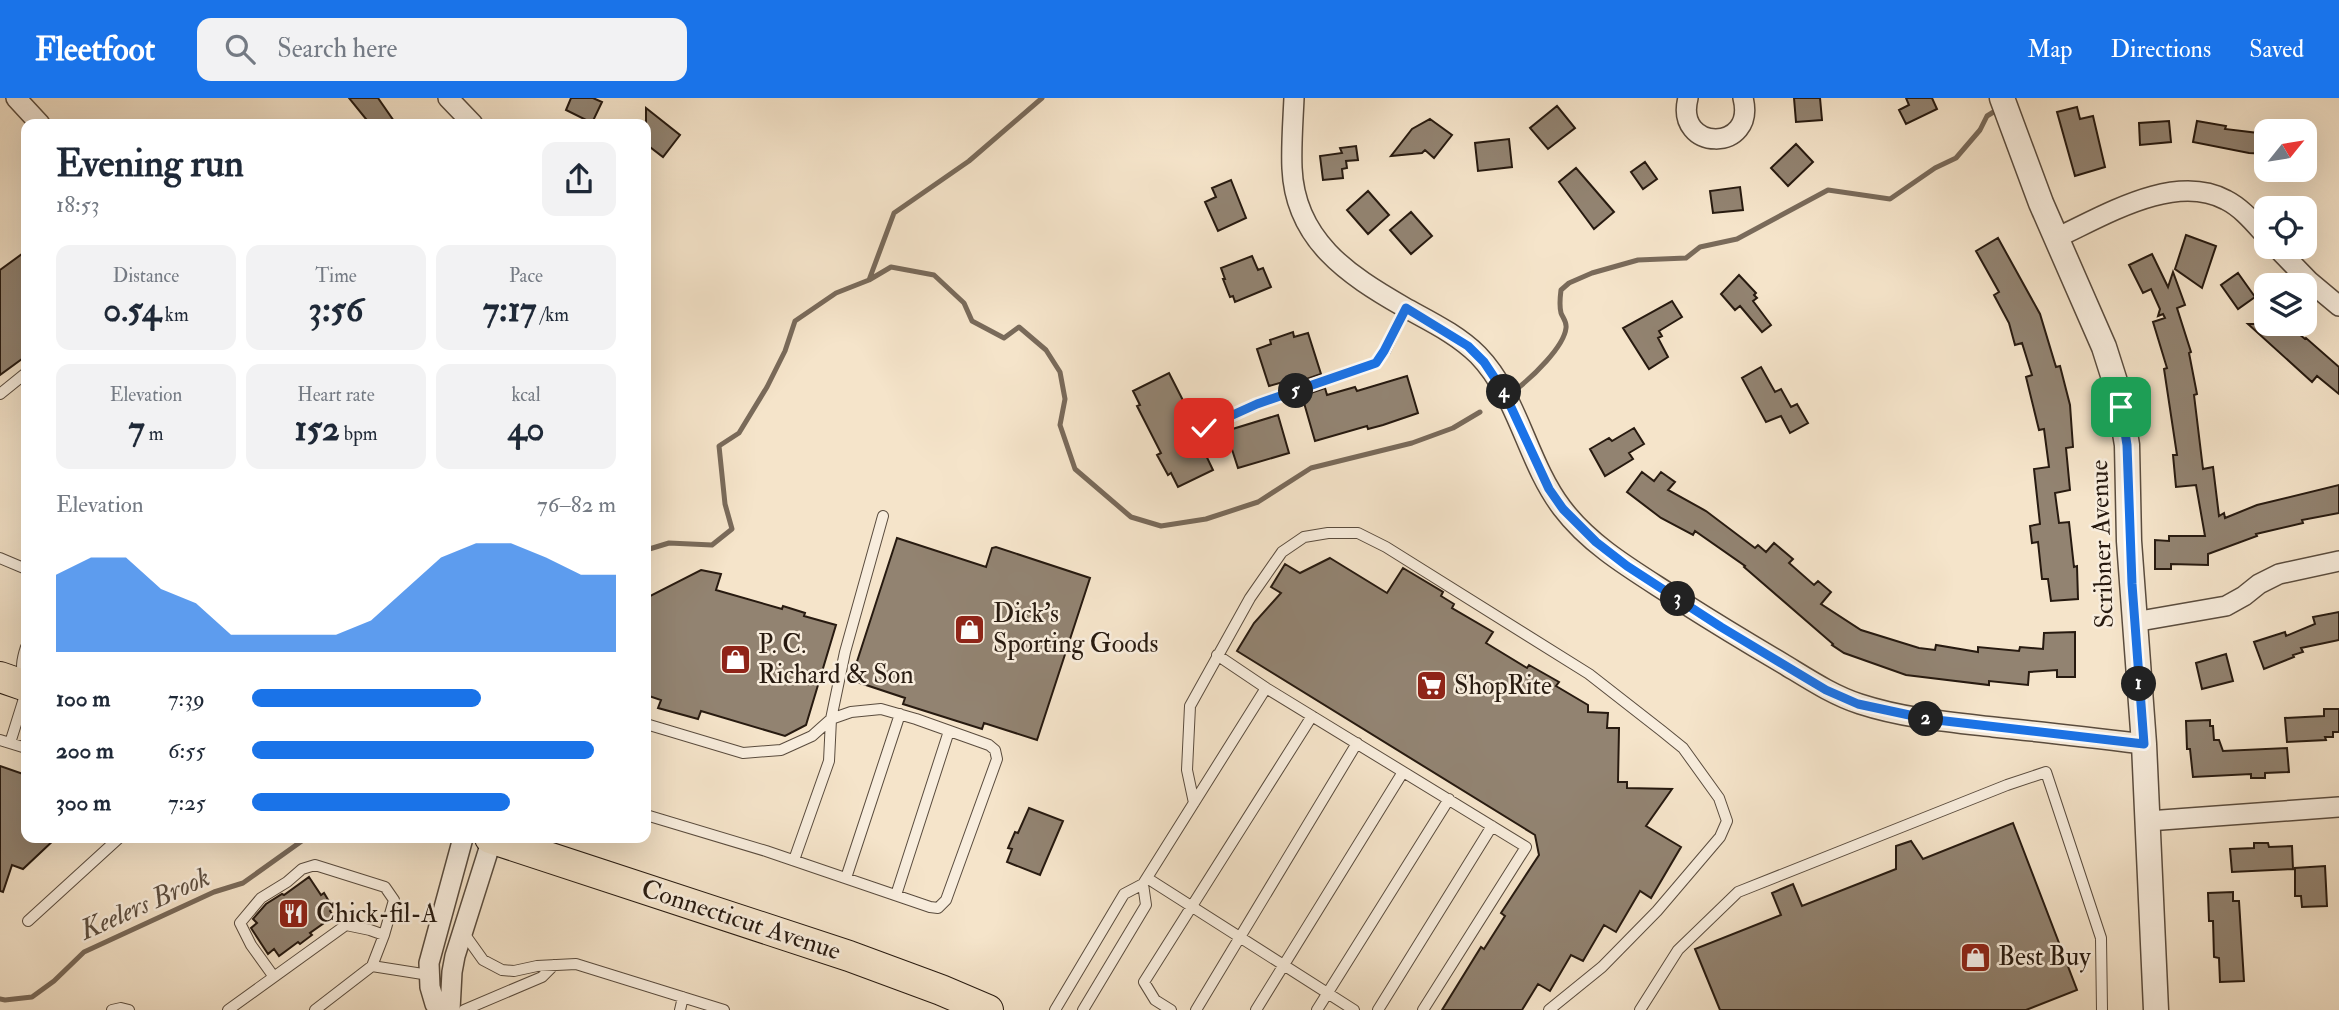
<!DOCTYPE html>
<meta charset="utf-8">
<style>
body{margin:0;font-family:"IM FELL Double Pica",serif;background:#f2f2f3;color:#1f2937;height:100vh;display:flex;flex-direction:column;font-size:26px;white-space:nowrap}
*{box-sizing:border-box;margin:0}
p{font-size:23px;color:#747a83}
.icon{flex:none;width:38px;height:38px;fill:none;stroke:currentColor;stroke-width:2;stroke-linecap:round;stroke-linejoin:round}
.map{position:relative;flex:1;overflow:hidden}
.side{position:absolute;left:21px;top:21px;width:630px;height:724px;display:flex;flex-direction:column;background:#fff;border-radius:14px;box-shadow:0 7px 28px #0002}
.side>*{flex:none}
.needle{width:46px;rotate:60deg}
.buttons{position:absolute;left:2254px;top:21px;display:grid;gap:14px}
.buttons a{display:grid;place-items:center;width:63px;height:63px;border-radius:14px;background:#fff;box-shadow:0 7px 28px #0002;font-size:35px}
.pin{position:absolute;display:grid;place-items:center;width:60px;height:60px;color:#fff;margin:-30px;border-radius:14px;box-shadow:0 4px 10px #0006}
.km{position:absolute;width:35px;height:35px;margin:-18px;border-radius:50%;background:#222;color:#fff;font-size:19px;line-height:35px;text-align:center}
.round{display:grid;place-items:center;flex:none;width:74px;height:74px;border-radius:14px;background:#f2f2f3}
.head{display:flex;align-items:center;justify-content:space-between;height:119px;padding:0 35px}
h1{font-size:38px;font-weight:800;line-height:52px}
.stats{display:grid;grid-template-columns:repeat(3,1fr);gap:10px;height:119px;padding:7px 35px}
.stats div{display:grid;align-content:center;border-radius:14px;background:#f2f2f3;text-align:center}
.stats b{font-size:35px;font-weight:800}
.stats small{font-size:19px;font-weight:400}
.stats p{font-size:19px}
.chart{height:196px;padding:14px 35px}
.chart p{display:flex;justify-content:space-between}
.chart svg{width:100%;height:126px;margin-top:7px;fill:#1a73e8;opacity:.7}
ul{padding:0 35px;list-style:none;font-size:23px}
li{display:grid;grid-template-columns:112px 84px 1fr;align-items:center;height:52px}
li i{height:18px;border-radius:9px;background:#1a73e8}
header{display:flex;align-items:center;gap:42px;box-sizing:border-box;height:98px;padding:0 35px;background:#1a73e8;color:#fff}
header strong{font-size:33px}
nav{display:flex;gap:38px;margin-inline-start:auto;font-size:24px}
.search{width:490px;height:63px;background:#f2f2f3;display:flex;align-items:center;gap:18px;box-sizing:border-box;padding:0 24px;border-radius:14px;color:#747a83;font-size:26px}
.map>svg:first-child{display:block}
</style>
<header>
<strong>Fleetfoot</strong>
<div class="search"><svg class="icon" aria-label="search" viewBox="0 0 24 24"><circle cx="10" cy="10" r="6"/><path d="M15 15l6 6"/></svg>Search here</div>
<nav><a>Map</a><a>Directions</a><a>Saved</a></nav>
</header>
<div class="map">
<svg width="2339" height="912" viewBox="0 0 2339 912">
<rect width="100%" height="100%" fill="#f5e4ca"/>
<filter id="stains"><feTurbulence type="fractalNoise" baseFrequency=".00286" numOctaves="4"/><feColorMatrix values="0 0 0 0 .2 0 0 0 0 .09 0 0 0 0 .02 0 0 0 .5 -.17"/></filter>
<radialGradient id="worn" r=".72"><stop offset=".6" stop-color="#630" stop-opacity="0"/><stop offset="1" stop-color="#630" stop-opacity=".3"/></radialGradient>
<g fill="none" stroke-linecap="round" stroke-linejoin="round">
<!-- stream -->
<path stroke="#796a5a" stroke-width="5" d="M869 182 894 115 969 63 1042 0
M1518 290C1532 279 1564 249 1566 230 1567 224 1563 220 1561 215 1559 207 1560 200 1561 192L1569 185 1592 175 1638 162 1686 160 1700 149 1737 141 1828 92 1890 101 1935 70 1956 60 1980 32 1987 18 2000 10
M646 452 669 445 712 447 732 431 725 406 719 348 739 335 767 289 785 253 795 223 836 195 869 182 891 169 934 177 964 205 972 223 1004 240 1019 229 1046 252 1060 274 1065 301 1060 327 1075 371 1131 419 1161 428 1206 421 1258 404 1311 370 1412 345 1453 330 1480 314
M0 901 5 902 32 899 54 883 84 854 214 794 243 785 306 740"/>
</g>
<!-- building -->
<path fill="#928371" stroke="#271a10" stroke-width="2" d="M349 0H378L396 26H370Z
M571 0H593L602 4 592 25 566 12Z
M1794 0H1820L1822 22 1796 24Z
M1906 0H1932L1937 11 1906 26 1899 12 1909 7Z
M1557 8 1575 30 1548 51 1530 30Z
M2077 9 2080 21 2093 18 2105 69 2075 78 2057 14Z
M646 10 680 37 663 59 646 46Z
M1430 21 1452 37 1434 60 1425 52 1422 55 1391 58 1412 31Z
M2169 23 2171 44 2140 47 2139 25Z
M2197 23 2226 28 2225 31 2266 36V56L2249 55 2193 44Z
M1509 41 1512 69 1478 73 1475 45Z
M1796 46 1813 64 1788 88 1771 70Z
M1356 48 1358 62 1346 63 1347 70 1342 71 1343 80 1323 82 1320 58 1342 55 1340 50Z
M1645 64 1657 81 1643 91 1631 74Z
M1576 70 1614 114 1594 131 1559 84Z
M1231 82 1246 120 1218 133 1205 104 1216 99 1212 90Z
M1740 89 1743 112 1713 115 1710 93Z
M1368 93 1389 117 1368 136 1347 112Z
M1411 114 1432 138 1411 156 1390 132Z
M2186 137 2216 148 2202 190 2175 171Z
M1998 140 2040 216 2056 269 2060 268 2070 307 2073 349 2066 350 2070 392 2055 395 2059 425 2069 424 2074 469 2077 468 2078 501 2051 503 2048 481H2042L2038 444 2032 445 2030 428 2040 426 2034 371 2049 369 2044 331 2039 332 2026 279 2032 277 2022 245 2015 247 2009 225 1994 197 1999 194 1976 153Z
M26 153V258L0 277V172Z
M2152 156 2168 189 2173 174 2185 207 2177 210 2191 254 2189 255 2197 296 2194 297 2203 371 2213 369 2219 418 2224 415 2225 420 2257 407 2339 387V415L2302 422 2303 425 2256 436 2257 438 2208 456V467L2171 466V471H2155V442L2169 443V438H2205L2196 387 2176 389 2173 357H2177L2164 271 2167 270 2153 224 2165 220 2163 216 2158 218 2160 211 2151 191 2143 195 2129 167Z
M1252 158 1258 172 1263 170 1271 189 1235 204 1233 198 1230 199 1223 181H1225L1221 170Z
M2238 175 2255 199 2238 211 2221 187Z
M1739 177 1756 195 1754 197 1757 200 1753 203 1771 227 1762 234 1740 208 1735 212 1721 196Z
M1672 203 1682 219 1659 233 1662 238 1658 240 1668 259 1649 271 1623 230Z
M2248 226H2287L2305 241 2306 240 2339 269V296L2317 278 2312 284Z
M1293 234 1294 239 1308 235 1321 276 1298 284 1297 280 1269 288 1257 251 1271 246 1270 242Z
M1761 269 1775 294 1781 291 1791 309 1797 306 1808 325 1790 335 1781 318 1766 324 1742 280Z
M1169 275 1193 322 1190 324 1213 372 1178 389 1171 375 1168 377 1157 357 1161 355 1137 308 1140 307 1133 293Z
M1407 278 1418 315 1383 327 1368 331 1367 328 1315 343 1302 298 1325 290 1327 297 1355 289 1357 293Z
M1278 317 1289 355 1238 370 1226 333Z
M1634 330 1644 346 1629 355 1633 361 1605 378 1590 351 1609 340 1612 343Z
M1642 374 1654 383 1661 374 1675 384 1668 392 1706 413 1755 450 1758 447 1766 454 1774 445 1793 461 1789 465 1814 487 1818 483 1831 494 1821 506 1861 532 1919 550 1935 552 1936 547 1978 554V549L2019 553 2020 549 2043 551 2044 535 2075 534V579H2057V572L2029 574 2028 587 1989 583V587L1906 577 1844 555 1832 547 1833 546 1744 469 1745 468 1695 433 1693 437 1661 420 1627 394Z
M897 440 986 469 992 450 996 449 1090 480 1037 642 984 625 982 631 903 606 905 600 851 582Z
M1330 460 1387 495 1403 470 1443 494 1441 498 1454 506 1452 510 1493 534 1486 545 1527 570 1529 567 1559 584 1556 588 1588 607V614L1608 615 1607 630H1619L1618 684H1627V690L1672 691 1646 728 1681 749 1651 800 1640 793 1616 834 1604 827 1583 863 1571 857 1550 893 1538 886 1522 912H1442L1481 849 1484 851 1505 818 1501 815 1539 757 1535 737 1237 553 1254 525 1281 495 1271 489 1285 466 1300 475Z
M701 472 721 476 716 492 782 511 783 508 805 515 804 518 836 527 806 627 785 638 701 613 698 621 658 610 661 602 646 597V500Z
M2339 514V542L2301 550 2303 554 2293 557 2294 559 2264 571 2254 544 2285 534 2286 538 2315 526 2313 519Z
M2226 556 2233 583 2202 591 2196 565Z
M2324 611H2339V634H2333V639H2325L2326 642 2287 644 2285 620 2324 618Z
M2210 622V628H2213L2214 642H2219L2223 653 2287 650 2289 674 2265 675V680H2251V676L2193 679 2190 651H2187L2186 623Z
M0 668 26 677V740H56L23 771 12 767 3 794 0 793Z
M1029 710 1063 723 1040 777 1007 764 1012 751 1008 750 1015 734 1018 735Z
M2013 725 2077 892 2026 912H1720L1695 851 1781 817 1772 795 1793 786 1802 808 1896 771V748L1911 743 1923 761Z
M2254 745H2268L2269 749 2292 748 2293 771 2232 774 2230 751 2254 750Z
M2325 768 2327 808 2302 809 2301 798H2295V770Z
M309 779 321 797 324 795 333 810 330 813 334 818 310 835 312 837 300 846 298 844 279 858 274 851 268 856 251 830 257 825 253 821 266 806 282 796 284 797Z
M2233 794V803H2239L2244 883 2220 884 2219 860 2214 859 2213 823H2209L2208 795Z"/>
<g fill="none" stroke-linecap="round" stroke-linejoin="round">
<defs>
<path id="service" d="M0 296 26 275
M1204 330 1257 306 1376 265 1385 253 1406 210
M0 460 26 471
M1217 557 1266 590
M25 583C20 571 22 561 26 549
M646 626 743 655 781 652 812 638 831 621 845 554 883 418
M0 642 26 650
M10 645 26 594
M1194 705 1187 672 1190 608 1250 500 1282 454 1304 439 1328 435H1358L1386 449 1589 576 1662 633 1683 650 1719 700 1727 723 1720 739 1657 813 1602 869 1549 912
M646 717 766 753 930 809 938 810 946 802 997 661 995 652 989 647 916 621 881 611 851 614 831 621 829 663 794 762
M846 780 900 616
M1147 780 1354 912
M896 797 949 633
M28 823 119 740
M463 834 483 862 502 872 514 873 537 868 576 866 724 912
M274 879 251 847 240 825 261 800 287 784 302 771 315 767 385 789 394 802 384 837
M112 912 121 910 129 912
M228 912 346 827 370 832 384 837 372 868
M315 912 372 868 429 877
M464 912 542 879 554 867
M680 912 683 899
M1055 912 1124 796 1143 786 1266 590 1526 749 1423 912
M1083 912 1146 807 1143 786
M1171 912 1155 902 1144 884 1312 618
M1196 912 1357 645
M1256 912 1403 674
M1317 912 1449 701
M1378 912 1492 728
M1640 912 1678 852 1738 794 2007 687 2046 674 2101 840 2102 912"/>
<path id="minor" d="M16 0 40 26
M448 0 473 26
M1294 0C1293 23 1291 47 1292 70 1295 142 1348 177 1404 209 1429 223 1457 236 1478 257 1518 298 1527 364 1562 410 1593 451 1640 476 1682 504 1715 525 1748 545 1782 565 1807 580 1832 597 1860 606 1903 620 1948 624 1993 629 2043 634 2094 640 2144 646
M1688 0C1674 54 1757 55 1743 0
M2056 140C2104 118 2174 74 2226 102 2242 110 2254 125 2266 138
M2276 149 2309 183 2339 208
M2134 524 2226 508 2244 498 2259 486 2279 476 2339 463
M2148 723 2339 709
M443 912 435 906 430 889 429 865 463 740
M450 912 452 874 455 858 492 741"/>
<path id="tertiary" d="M2002 0 2041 105 2104 249 2118 293 2127 347 2129 443 2144 646 2156 912"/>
<path id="primary" d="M0 579 26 588
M490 740 849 858 941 892 988 912"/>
</defs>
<!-- service casing -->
<use href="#service" stroke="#5a4c3e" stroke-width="12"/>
<!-- minor casing -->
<use href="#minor" stroke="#5a4c3e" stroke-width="22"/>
<!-- tertiary casing -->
<use href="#tertiary" stroke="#5a4c3e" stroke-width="27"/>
<!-- primary casing -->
<use href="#primary" stroke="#271a10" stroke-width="32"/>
<!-- service -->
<use href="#service" stroke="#f8eddd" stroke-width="10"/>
<!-- minor -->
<use href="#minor" stroke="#f8eddd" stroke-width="19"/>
<!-- tertiary -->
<use href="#tertiary" stroke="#f8eddd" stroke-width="24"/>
<!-- primary -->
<use href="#primary" stroke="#f5e4ca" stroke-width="30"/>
</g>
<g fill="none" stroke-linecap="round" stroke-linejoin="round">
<defs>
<path id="route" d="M1204 330 1257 306 1376 265 1384 253 1406 210 1468 248 1484 264 1504 294 1549 391 1563 411 1596 444 1627 468 1721 529 1826 592 1858 606 1928 621 2144 646 2132 486 2127 347 2121 309"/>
</defs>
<!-- route casing -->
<use href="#route" stroke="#fff" stroke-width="14"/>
<!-- route -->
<use href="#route" stroke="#1a73e8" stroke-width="9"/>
</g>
<!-- icons -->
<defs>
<symbol id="shop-square" viewBox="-11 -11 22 22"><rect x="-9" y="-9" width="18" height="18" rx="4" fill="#8f2418" stroke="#f8eddd"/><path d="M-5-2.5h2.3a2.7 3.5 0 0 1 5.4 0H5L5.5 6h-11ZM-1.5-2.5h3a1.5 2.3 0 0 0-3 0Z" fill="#fff"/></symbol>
<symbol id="supermarket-square" viewBox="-11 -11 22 22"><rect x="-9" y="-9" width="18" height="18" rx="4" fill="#8f2418" stroke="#f8eddd"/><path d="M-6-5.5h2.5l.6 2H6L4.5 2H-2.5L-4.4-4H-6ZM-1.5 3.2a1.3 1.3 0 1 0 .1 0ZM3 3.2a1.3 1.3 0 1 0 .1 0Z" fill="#fff"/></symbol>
<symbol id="restaurant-square" viewBox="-11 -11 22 22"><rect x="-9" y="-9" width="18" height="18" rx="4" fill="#8f2418" stroke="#f8eddd"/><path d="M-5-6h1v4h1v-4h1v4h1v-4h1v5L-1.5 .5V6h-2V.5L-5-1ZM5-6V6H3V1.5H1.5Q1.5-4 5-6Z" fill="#fff"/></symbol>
</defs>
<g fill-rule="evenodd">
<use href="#shop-square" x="952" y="514" width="35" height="35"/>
<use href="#shop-square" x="718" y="544" width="35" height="35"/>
<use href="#supermarket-square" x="1414" y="570" width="35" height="35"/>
<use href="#restaurant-square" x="276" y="798" width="35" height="35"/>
<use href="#shop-square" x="1958" y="842" width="35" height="35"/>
</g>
<g text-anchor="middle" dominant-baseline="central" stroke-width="5" stroke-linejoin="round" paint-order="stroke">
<!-- street labels -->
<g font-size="26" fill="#271a10" stroke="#f8eddd">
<text transform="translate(2102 446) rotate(-92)">Scribner Avenue</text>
<text transform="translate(741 822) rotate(18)">Connecticut Avenue</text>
</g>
<!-- poi labels -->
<g font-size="26" fill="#271a10" stroke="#f8eddd" text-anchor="start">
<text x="993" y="516">Dick's<tspan x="993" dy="30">Sporting Goods</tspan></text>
<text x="758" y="547">P. C.<tspan x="758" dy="30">Richard &amp; Son</tspan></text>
<text x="1454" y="588">ShopRite</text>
<text x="316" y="816">Chick-fil-A</text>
<text x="1998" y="859">Best Buy</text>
</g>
<!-- water labels -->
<g font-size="28" font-style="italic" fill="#5d4f41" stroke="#f8eddd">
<text transform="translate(145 806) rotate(-24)">Keelers Brook</text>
</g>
</g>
<rect width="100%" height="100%" filter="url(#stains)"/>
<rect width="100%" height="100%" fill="url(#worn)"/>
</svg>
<div class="buttons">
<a><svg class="needle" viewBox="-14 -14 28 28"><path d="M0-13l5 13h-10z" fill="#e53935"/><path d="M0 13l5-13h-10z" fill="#747a83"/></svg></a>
<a><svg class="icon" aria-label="locate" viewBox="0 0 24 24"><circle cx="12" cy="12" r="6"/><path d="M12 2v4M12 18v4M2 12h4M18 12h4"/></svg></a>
<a><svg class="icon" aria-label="layers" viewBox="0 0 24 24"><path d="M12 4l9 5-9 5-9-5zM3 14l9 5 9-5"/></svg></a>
</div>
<div class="pin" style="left:2121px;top:309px;background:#1e9e55"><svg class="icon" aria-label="arrive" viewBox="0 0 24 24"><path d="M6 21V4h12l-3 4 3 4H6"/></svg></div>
<div class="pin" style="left:1204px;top:330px;background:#d93025"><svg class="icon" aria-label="check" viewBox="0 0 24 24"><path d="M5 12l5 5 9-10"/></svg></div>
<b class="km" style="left:2139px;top:586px">1</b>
<b class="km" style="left:1926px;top:621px">2</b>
<b class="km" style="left:1678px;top:501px">3</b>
<b class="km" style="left:1504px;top:294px">4</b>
<b class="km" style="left:1296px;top:293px">5</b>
<section class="side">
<div class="head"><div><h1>Evening run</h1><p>18:53</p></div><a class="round"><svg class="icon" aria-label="share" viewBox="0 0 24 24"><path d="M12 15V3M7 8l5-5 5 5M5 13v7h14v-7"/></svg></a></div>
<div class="stats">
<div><p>Distance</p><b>0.54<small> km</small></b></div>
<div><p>Time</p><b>3:56</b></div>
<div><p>Pace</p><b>7:17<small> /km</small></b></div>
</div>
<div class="stats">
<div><p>Elevation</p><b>7<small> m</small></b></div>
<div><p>Heart rate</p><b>152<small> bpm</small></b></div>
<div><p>kcal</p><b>40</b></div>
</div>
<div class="chart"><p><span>Elevation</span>76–82 m</p>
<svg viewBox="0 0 160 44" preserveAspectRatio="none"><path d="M0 44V17L10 11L20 11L30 22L40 27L50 38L60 38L70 38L80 38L90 33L100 22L110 11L120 6L130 6L140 11L150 17L160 17V44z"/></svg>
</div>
<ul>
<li><b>100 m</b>7:39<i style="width:63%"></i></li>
<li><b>200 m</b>6:55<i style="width:94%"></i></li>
<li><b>300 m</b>7:25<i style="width:71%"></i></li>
</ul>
</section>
</div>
